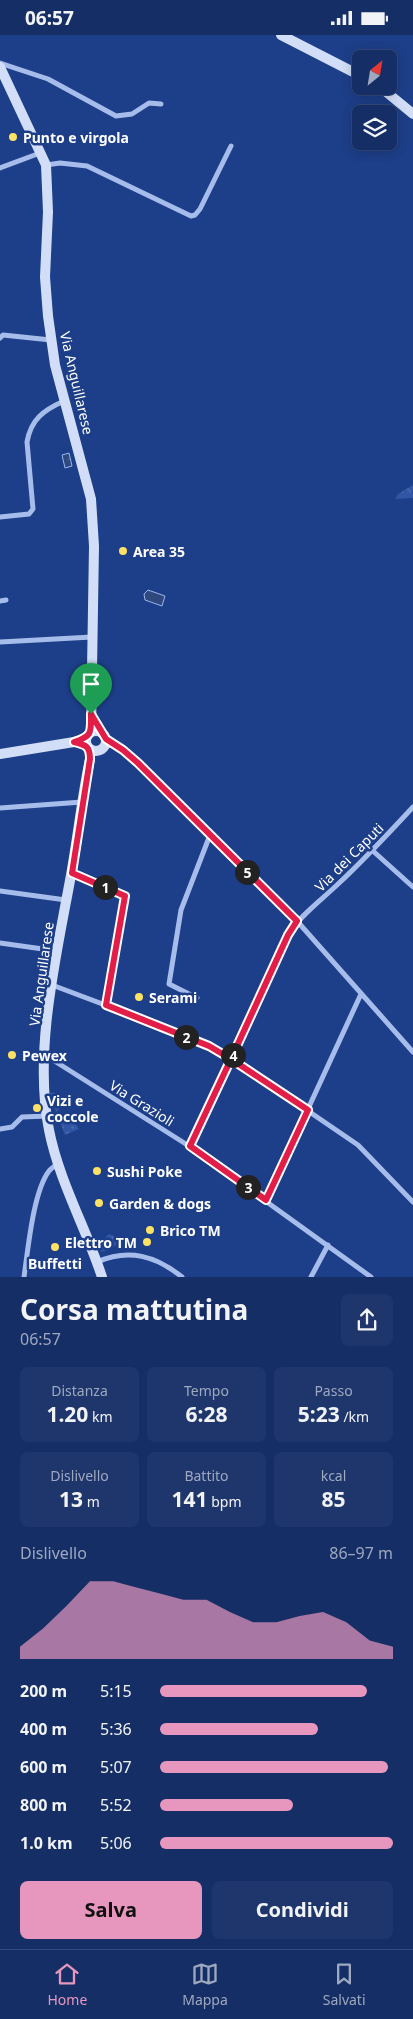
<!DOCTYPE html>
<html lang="it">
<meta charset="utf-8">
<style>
body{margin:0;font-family:"Noto Sans",sans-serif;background:#1f366c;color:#f1f3f6;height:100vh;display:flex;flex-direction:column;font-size:19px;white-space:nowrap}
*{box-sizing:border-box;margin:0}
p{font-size:16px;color:#9ea8bf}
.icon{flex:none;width:28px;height:28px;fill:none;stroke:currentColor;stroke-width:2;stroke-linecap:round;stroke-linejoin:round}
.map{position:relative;height:1242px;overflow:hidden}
.details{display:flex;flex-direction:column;background:#162e66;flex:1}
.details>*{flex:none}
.needle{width:32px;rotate:30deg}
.fabs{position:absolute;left:352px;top:15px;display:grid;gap:10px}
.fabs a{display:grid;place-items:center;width:45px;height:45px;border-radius:8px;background:#162e66;box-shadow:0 2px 12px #0003,0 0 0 1px #354a7a;font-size:25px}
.pin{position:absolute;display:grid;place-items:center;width:42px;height:42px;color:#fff;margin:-51px -21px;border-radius:50% 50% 50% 0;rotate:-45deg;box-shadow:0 0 5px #0007}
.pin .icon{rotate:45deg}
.km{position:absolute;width:25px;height:25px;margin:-12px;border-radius:50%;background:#222;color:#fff;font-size:14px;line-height:25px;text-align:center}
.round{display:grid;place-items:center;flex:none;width:52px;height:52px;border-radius:8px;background:#1f366c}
.overview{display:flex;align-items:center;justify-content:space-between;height:85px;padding:0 20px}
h1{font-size:28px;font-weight:700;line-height:38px}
.stats{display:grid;grid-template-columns:repeat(3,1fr);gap:8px;height:85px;padding:5px 20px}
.stats div{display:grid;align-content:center;border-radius:8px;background:#1f366c;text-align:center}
.stats b{font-size:21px;font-weight:700}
.stats small{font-size:14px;font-weight:400}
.stats p{font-size:14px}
.chart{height:140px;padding:10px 20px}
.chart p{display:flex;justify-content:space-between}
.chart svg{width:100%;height:90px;margin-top:5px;fill:#e797bd;opacity:.7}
.button{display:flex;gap:10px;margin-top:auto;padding:10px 20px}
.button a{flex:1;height:58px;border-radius:8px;background:#e797bd;color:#111;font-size:20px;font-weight:700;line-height:58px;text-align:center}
.button a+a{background:#1f366c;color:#f1f3f6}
ul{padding:0 20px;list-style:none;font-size:16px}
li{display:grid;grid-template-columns:80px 60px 1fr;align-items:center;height:38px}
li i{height:12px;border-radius:6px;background:#e797bd}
.status{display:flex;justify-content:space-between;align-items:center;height:35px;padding:0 25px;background:#162e66;direction:ltr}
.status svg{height:14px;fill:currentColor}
.dock{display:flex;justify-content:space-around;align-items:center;height:70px;border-top:1px solid #354a7a;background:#162e66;font-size:14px;color:#9ea8bf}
.dock a{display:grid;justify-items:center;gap:2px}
.dock .current{color:#e797bd}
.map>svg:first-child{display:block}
</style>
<div class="status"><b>06:57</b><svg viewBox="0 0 49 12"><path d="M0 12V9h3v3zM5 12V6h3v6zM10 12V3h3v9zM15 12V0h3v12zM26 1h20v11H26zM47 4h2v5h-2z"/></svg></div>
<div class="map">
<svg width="413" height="1242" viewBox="0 0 413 1242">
<defs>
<pattern id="grass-dots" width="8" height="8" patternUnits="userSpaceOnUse" patternTransform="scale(1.25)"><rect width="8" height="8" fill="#3056a5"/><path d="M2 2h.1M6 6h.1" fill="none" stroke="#4f6fb2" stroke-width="1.8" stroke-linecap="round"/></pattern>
<pattern id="forest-crowns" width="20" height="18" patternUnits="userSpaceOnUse" patternTransform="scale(1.25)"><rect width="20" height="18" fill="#3056a5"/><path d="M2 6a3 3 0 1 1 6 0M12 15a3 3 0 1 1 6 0" fill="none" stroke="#4f6fb2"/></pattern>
<pattern id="water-ripples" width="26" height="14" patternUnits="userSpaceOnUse" patternTransform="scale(1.25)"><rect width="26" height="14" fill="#2f497f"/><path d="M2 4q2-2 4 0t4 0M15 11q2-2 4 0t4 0" fill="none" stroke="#4e6492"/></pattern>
</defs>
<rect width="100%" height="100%" fill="#1d3e88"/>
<!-- grass -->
<path fill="url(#grass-dots)" d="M54 1057 63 1069 61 1073 56 1077 53 1070H49L48 1059Z
M70 1080 79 1094 65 1100 59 1085Z
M109 1199 117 1202 118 1208 112 1213 101 1217 98 1209Z"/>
<!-- forest -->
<path fill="url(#forest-crowns)" d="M413 450V463L395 464 398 459Z"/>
<!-- water -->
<path fill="url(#water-ripples)" stroke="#99b6ed" d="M69 418 72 431 65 433 62 420Z
M148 555 165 561 162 571 145 565 144 559Z"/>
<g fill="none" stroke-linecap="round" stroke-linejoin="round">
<!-- street -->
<path stroke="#a6bdeb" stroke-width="5" d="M0 28 48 44 116 81 132 79 149 68 161 69
M46 130 60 128 87 131 191 181 195 180 200 174 231 111
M0 133 40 118
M0 303 3 300 51 305
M0 482 29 479 33 474 27 407C31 384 44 375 64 366
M0 566 6 565
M0 607 92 602
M106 704 123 715 138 728 297 886 413 1017
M104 712 113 709
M0 773 82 767
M373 816 413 852
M72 838 125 861 106 971
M0 856 66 865
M0 908 57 916
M52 950 161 991 209 1011 248 1035 358 1110 413 1167
M197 963 169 949 181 875 210 800
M45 1020 189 1111 371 1242
M0 1094 12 1092 22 1082 47 1081
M189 1111 288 899C301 880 320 866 337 850 364 825 388 799 413 772
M266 1165 361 959
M97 1227C129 1213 156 1221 182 1242
M24 1242C28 1215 33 1157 49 1136 51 1133 55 1131 58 1129
M311 1242 328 1210"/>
<!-- secondary -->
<path stroke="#d2def8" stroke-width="10" d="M281 0 361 41
M0 32 46 130 48 177 45 242 48 281 55 330 91 464 94 511 91 697
M379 51 413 79
M86 706a10 10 0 1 1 20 0a10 10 0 1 1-20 0Z
M90 714V724C82 762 78 801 71 840 57 918 33 1016 49 1095 59 1146 86 1193 102 1242
M0 719 74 707 86 703"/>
</g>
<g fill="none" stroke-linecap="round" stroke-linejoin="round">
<defs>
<path id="route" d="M91 679C91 697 93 701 74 707 86 710 90 711 90 724L72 838 125 861 106 970 209 1011 231 1024 190 1111 266 1165 308 1075 231 1024 288 900 297 886 138 728 123 715 106 704 91 679"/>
</defs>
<!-- route casing -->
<use href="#route" stroke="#fff" stroke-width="10"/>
<!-- route -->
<use href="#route" stroke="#e11d48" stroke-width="6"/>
</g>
<!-- markers -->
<g fill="#fbe264" stroke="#1d3e88" stroke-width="2">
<circle cx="13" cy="102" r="5"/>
<circle cx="123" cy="516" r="5"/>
<circle cx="139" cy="962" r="5"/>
<circle cx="12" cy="1020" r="5"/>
<circle cx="37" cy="1073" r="5"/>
<circle cx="97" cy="1136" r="5"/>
<circle cx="99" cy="1168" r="5"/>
<circle cx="150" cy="1195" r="5"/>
<circle cx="147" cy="1207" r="5"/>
<circle cx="55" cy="1212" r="5"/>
</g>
<g text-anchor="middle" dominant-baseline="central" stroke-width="5" stroke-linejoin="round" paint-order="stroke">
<!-- poi labels -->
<g font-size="14" font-weight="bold" fill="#fff" stroke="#1d3e88" text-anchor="start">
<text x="23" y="102">Punto e virgola</text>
<text x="133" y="516">Area 35</text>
<text x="149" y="962">Serami</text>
<text x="22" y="1020">Pewex</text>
<text x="47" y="1065">Vizi e<tspan x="47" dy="16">coccole</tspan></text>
<text x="107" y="1136">Sushi Poke</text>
<text x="109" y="1168">Garden &amp; dogs</text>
<text x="160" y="1195">Brico TM</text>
<text x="137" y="1207" text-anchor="end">Elettro TM</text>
<text x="55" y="1228" text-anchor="middle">Buffetti</text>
</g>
<!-- street labels -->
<g font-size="14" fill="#fff" stroke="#1d3e88">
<text transform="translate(77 348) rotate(77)">Via Anguillarese</text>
<text transform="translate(349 822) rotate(-45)">Via dei Caputi</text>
<text transform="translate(41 939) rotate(-82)">Via Anguillarese</text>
<text transform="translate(142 1068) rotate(32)">Via Grazioli</text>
</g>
</g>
</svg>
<div class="fabs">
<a><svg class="needle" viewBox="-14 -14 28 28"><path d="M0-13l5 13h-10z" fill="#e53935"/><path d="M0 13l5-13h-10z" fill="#9ea8bf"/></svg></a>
<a><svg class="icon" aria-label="layers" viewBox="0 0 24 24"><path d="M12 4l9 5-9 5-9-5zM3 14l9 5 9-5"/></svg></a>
</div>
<div class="pin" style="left:91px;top:679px;background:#1e9e55"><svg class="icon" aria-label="arrive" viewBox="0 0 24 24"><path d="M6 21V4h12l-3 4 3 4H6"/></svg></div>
<b class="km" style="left:105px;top:852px">1</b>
<b class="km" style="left:186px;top:1002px">2</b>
<b class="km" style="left:248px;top:1152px">3</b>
<b class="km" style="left:233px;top:1020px">4</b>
<b class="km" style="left:247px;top:837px">5</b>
</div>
<section class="details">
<div class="overview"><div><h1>Corsa mattutina</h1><p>06:57</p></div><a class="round"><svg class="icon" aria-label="share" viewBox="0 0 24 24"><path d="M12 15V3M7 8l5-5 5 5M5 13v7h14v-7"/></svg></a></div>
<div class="stats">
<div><p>Distanza</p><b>1.20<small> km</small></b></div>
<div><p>Tempo</p><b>6:28</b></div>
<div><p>Passo</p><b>5:23<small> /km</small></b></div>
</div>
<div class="stats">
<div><p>Dislivello</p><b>13<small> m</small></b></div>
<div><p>Battito</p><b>141<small> bpm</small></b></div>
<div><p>kcal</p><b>85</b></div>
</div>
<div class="chart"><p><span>Dislivello</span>86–97 m</p>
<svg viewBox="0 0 160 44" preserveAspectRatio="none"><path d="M0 44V38L10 29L20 18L30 6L40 6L50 9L60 12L70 15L80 15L90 21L100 26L110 26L120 23L130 21L140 26L150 35L160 38V44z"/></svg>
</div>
<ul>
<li><b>200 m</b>5:15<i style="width:89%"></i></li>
<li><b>400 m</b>5:36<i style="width:68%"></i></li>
<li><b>600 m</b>5:07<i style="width:98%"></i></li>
<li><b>800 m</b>5:52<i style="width:57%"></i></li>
<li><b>1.0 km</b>5:06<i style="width:100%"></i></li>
</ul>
<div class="button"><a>Salva</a><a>Condividi</a></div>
</section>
<nav class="dock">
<a class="current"><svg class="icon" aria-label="home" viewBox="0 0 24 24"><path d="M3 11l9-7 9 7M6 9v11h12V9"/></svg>Home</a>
<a><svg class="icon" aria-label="map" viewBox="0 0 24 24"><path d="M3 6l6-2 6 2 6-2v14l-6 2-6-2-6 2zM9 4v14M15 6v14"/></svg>Mappa</a>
<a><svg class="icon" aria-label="saved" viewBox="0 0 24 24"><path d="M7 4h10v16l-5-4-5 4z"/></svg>Salvati</a>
</nav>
